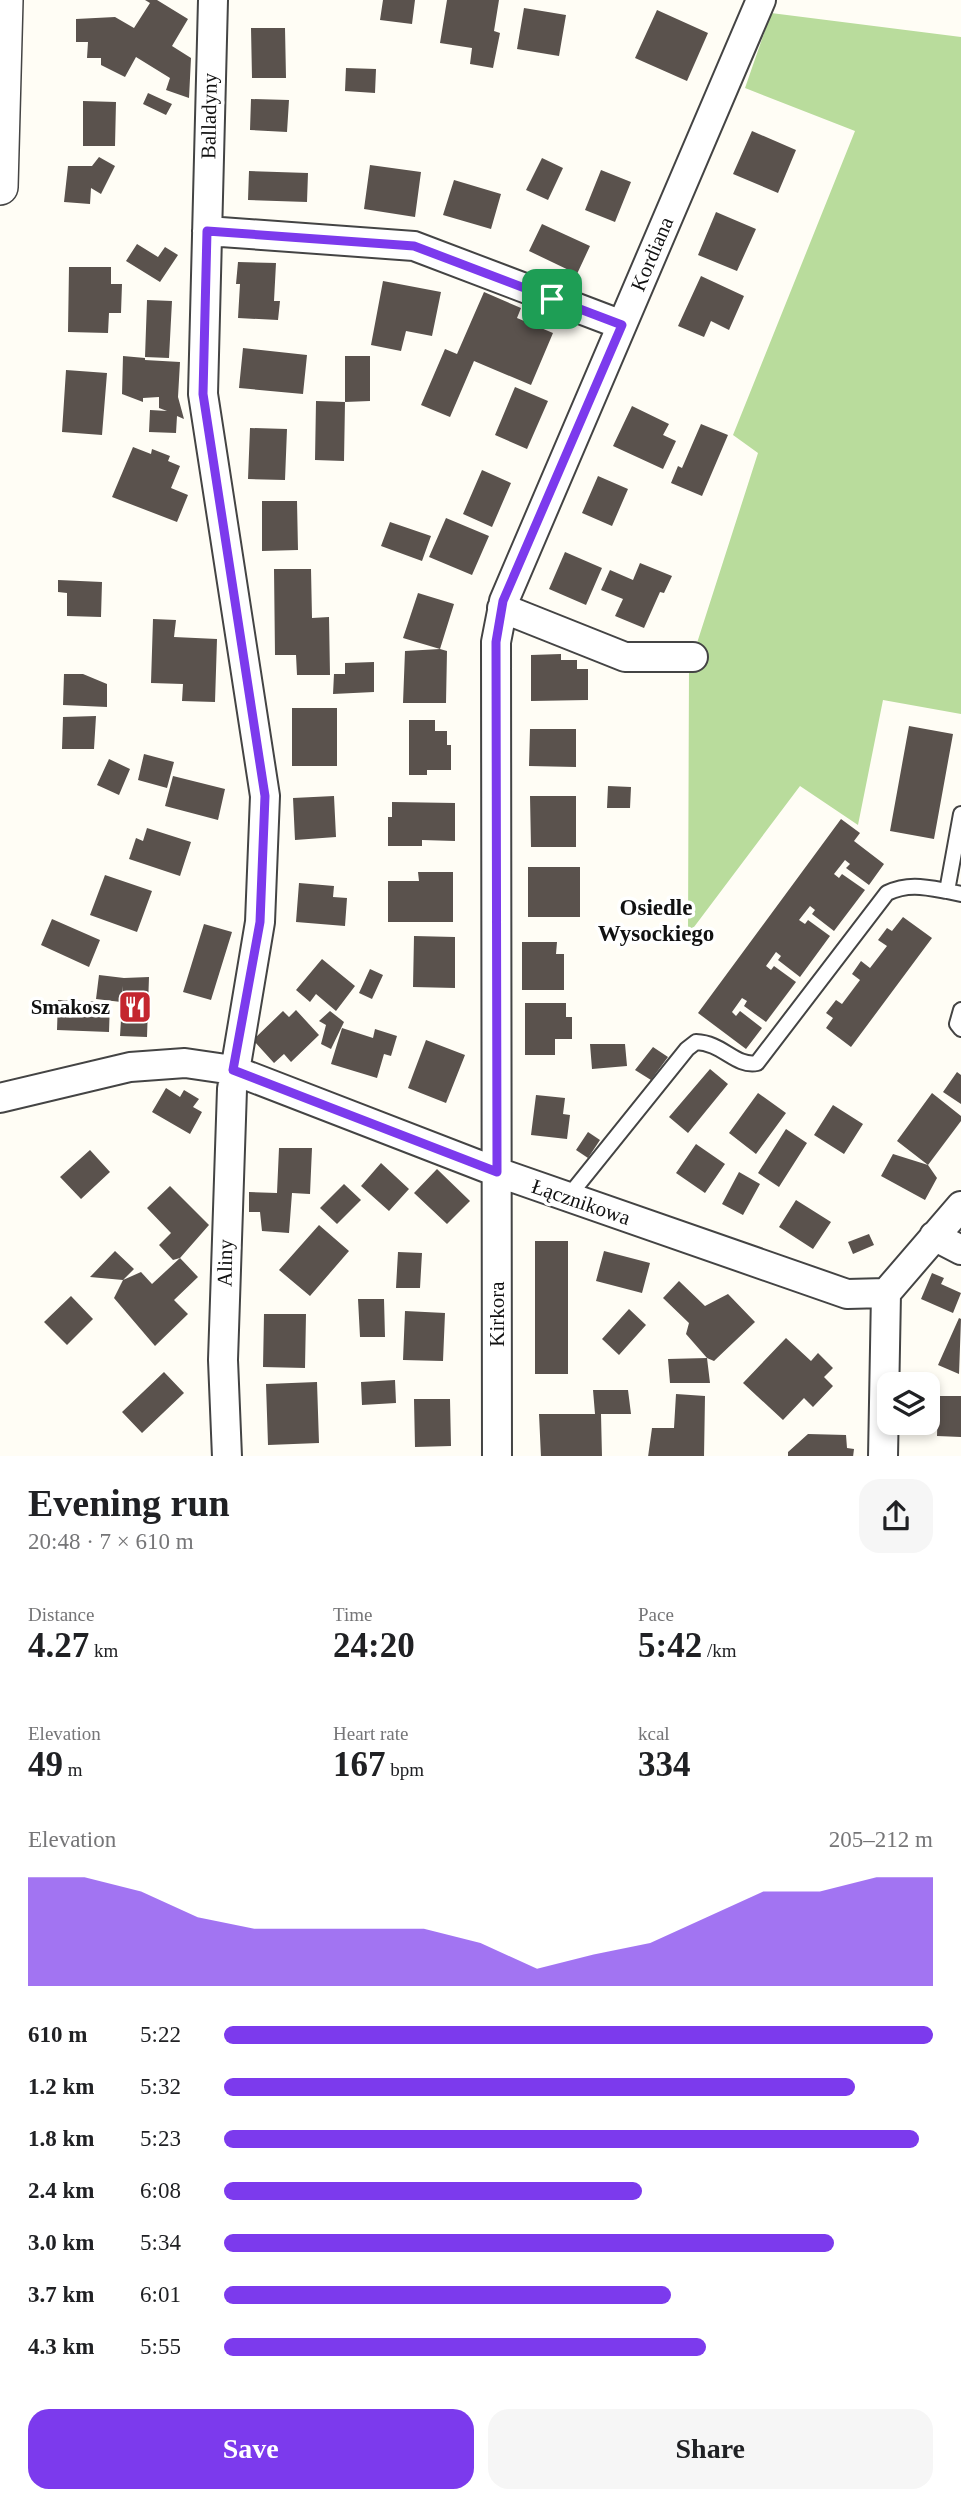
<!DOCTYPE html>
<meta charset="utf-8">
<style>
body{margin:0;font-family:Georgia,serif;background:#f6f6f6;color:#202124;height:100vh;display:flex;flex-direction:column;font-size:26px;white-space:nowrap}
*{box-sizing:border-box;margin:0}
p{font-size:23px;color:#757577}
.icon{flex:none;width:38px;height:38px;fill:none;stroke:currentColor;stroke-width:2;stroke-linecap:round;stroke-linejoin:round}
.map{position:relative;height:1456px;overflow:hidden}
.drawer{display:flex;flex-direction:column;background:#fff;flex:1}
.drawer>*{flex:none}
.buttons{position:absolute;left:877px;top:1372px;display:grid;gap:14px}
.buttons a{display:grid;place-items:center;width:63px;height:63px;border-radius:14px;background:#fff;box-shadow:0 4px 10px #0003;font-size:35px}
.pin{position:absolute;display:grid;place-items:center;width:60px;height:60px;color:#fff;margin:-30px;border-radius:14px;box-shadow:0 4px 10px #0006}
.round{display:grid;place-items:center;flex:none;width:74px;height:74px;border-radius:21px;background:#f6f6f6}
.summary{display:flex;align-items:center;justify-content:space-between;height:119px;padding:0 28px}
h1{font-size:38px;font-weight:700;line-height:52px}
.figures{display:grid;grid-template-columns:repeat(3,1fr);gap:10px;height:119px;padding:7px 28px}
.figures div{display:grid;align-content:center}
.figures b{font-size:35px;font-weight:700}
.figures small{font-size:19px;font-weight:400}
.figures p{font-size:19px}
.chart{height:196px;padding:14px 28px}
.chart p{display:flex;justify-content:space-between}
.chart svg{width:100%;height:126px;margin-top:7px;fill:#7c3aed;opacity:.7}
.primary-button{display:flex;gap:14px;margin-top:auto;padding:14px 28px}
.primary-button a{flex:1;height:80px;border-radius:21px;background:#7c3aed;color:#fff;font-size:28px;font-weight:700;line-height:80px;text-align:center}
.primary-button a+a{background:#f6f6f6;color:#202124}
ul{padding:0 28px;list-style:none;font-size:23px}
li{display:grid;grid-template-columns:112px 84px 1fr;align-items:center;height:52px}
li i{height:18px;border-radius:9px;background:#7c3aed}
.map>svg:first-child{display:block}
</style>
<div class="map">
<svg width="961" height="1457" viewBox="0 0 961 1457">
<rect width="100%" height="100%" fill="#fffdf5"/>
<!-- forest -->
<path fill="#b9dc9c" d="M771 13 961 37V714L883 700 858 825 800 786 688 935 689 668 758 453 733 435 855 131 745 88Z"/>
<!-- building -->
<path fill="#5a524d" d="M145 0H157L188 19 172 46 191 58 189 98 166 90 170 78 136 57 125 77 101 65V58H87L88 42H76V19L115 17 134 28 150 3Z
M383 0H415L412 24 380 20Z
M447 0H499L494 31 500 33 493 68 470 64 472 48 440 43Z
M524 8 566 15 559 56 517 49Z
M657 10 708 33 687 81 635 58Z
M251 28H285L286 78H252Z
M346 68 376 69 375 93 345 91Z
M148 93 172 104 166 115 143 104Z
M251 99 289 100 287 132 250 130Z
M83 101 116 102 115 146H83Z
M752 131 796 150 778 193 733 174Z
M99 157 115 166 101 194 91 188 90 204 64 202 68 166H92Z
M542 158 563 168 548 200 526 190Z
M370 165 421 172 415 217 364 209Z
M601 170 631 182 615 222 585 210Z
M249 171 308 173 307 202 248 200Z
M454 180 501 194 491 229 443 215Z
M716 212 756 229 737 271 698 255Z
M542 224 590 246 577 274 529 251Z
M137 244 158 257 165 247 178 255 160 282 126 261Z
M238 262 276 263 274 301H280L278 320 238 318 240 284H236Z
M69 267H111V284H122L121 313H109L108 333 68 332Z
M701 276 744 296 729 330 711 321 704 337 678 326Z
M383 281 441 292 432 336 406 331 401 351 371 345Z
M484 292 521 308 517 318 553 333 531 385 474 361 450 417 421 405 445 349 457 354Z
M147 300 172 301 169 358 145 357Z
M243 348 307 355 303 394 239 388Z
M123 356 145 358V360L180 362 178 397 184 419 177 416 176 433 149 432 150 410 167 411 159 408V397L143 398V402L122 394Z
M345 356H370V401L345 402Z
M66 370 107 373 102 435 62 432Z
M515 387 548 401 527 449 495 435Z
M316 401 345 402 344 461 315 460Z
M632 406 669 424 663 435 676 441 663 469 613 446Z
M701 424 728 435 702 496 671 483 678 466 682 468Z
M250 428 287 429 285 480 248 479Z
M133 447 151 454 152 449 170 456 168 461 180 466 171 488 188 495 177 522 112 497Z
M482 470 511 483 492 527 463 514Z
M598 476 628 489 612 526 582 513Z
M262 501H297L298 550 262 551Z
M446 518 489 536 472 575 429 557Z
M390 522 431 536 422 561 381 546Z
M565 552 602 568 586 605 549 589Z
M640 563 672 576 664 593 660 592 644 628 615 616 623 599 601 590 610 570 633 580Z
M274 569H311L312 618 329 617 330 675H297L296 655H275Z
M58 580 102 582 101 617 67 616V593L58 592Z
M418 593 454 604 440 649 403 638Z
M153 619 176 620 174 637 217 639 215 702 182 701 183 684 151 683Z
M440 649 447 651 446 703H403L405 651Z
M561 654V660H577V669H588V700L531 701V655Z
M374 662V692L333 694 334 674H345V663Z
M64 674H83L107 684V707L63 705Z
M292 708H337V766H292Z
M96 716 94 749H62L63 717Z
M409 720H435V731H447V745H451V770H427V775H409Z
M909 726 953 734 934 839 890 831Z
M530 729H576V767L529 766Z
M144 754 174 762 167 788 138 780Z
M109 759 130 769 119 795 97 785Z
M173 776 225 789 218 820 165 806Z
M608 786 631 787 630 808H607Z
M334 796 336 837 295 840 293 798Z
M530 796H576V847H531Z
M392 802 455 803V841L422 840V846H388V817H392Z
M841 819 860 833 854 841 884 864 869 885 846 868 850 864 845 860 834 874 839 878 842 874 865 890 834 931 812 914 815 910 810 906 799 920 805 924 808 920 830 936 800 977 778 960 781 956 776 952 766 966 771 970 774 966 796 982 766 1022 744 1006 747 1001 742 998 732 1012 736 1016 740 1011 762 1028 746 1049 698 1013Z
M147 828 191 842 180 876 129 859 136 838 143 841Z
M528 867H580V917H528Z
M418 872H453V922H388V881H419Z
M105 875 152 891 137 932 90 915Z
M299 883 334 886 333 897 347 898 345 926 296 922Z
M903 917 932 938 851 1047 826 1028 833 1018 826 1013 836 1000 842 1004 860 980 852 974 861 961 870 968 887 946 878 940 887 928 892 931Z
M52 919 100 940 89 967 41 945Z
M204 924 232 932 211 1000 183 992Z
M414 936 455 937V988L413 987Z
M522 942H557L556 954H564V990H522Z
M322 959 355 986 336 1011 316 994 310 1002 296 990Z
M370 969 383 975 372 999 359 993Z
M99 975 124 978 149 977 147 1037 120 1036 123 986 121 1002 96 999Z
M58 1000 110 1002 109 1032 57 1030Z
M525 1003H566V1017H572V1039H555V1055H525Z
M296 1010 319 1035 291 1062 284 1054 274 1063 253 1040 283 1011 289 1017Z
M330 1011 344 1022 331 1049 321 1044 326 1025 319 1021Z
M342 1028 373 1038 375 1029 397 1036 391 1056 384 1054 377 1078 331 1064Z
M426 1040 465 1055 446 1103 408 1088Z
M590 1044H625L627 1066 592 1069Z
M653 1047 668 1057 651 1080 635 1070Z
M710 1069 728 1084 688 1133 669 1117Z
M957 1072 961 1075V1104L943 1092Z
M166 1088 180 1097 184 1090 199 1099 193 1107 202 1112 190 1134 152 1112Z
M758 1093 786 1113 756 1154 729 1133Z
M932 1093 961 1116V1121L928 1165 937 1178 925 1200 881 1176 893 1154 928 1165 897 1141Z
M536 1095 565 1098 563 1114 570 1115 567 1139 531 1135Z
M833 1105 863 1124 844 1154 814 1135Z
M786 1129 807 1143 779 1187 758 1173Z
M588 1132 600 1140 588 1158 576 1150Z
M696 1144 725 1164 705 1193 676 1173Z
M279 1148H312L310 1194 292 1193 289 1233 262 1231 260 1212H249V1192L277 1193Z
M90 1150 110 1172 81 1199 60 1177Z
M381 1163 409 1189 389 1211 361 1186Z
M437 1169 470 1201 447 1224 414 1193Z
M739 1172 760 1184 743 1215 722 1204Z
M344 1184 361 1200 337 1224 320 1208Z
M170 1186 209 1225 180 1258 198 1277 174 1300 188 1314 155 1346 114 1298 123 1280 141 1272 152 1284 180 1258 173 1260 159 1245 171 1233 147 1208Z
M796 1200 831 1222 813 1249 779 1227Z
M319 1225 349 1251 310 1296 279 1270Z
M869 1234 874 1245 853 1254 848 1242Z
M535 1241H568V1374H535Z
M115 1251 134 1269 123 1280 90 1277Z
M604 1251 650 1263 642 1293 596 1281Z
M398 1252 422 1253 420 1288H396Z
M932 1273 944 1278 941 1284 961 1293 953 1313 921 1299Z
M679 1281 705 1306 728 1294 755 1322 714 1361 707 1358 686 1334 689 1323 663 1298Z
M71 1296 93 1319 67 1345 44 1322Z
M358 1299H384L385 1337H360Z
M629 1309 646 1325 619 1355 602 1339Z
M405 1311 445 1313 443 1361 403 1360Z
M264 1314H306L305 1368 263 1367Z
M959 1318 961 1319 959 1374 938 1365Z
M786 1338 811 1361 818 1353 833 1368 824 1377 833 1386 813 1407 804 1398 783 1420 743 1383Z
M707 1358 710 1383H670L668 1359Z
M164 1372 184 1393 142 1433 122 1412Z
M395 1380 396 1403 362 1405 361 1382Z
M317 1382 319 1443 268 1445 266 1384Z
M593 1390H628L631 1414H601L602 1457H541L539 1414H595Z
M676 1394 705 1396 704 1457H648L652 1428H674Z
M938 1396H961V1437L937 1436Z
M414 1399H450L451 1446 415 1447Z
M808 1434 846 1435 847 1448 854 1449 853 1457H788V1452Z"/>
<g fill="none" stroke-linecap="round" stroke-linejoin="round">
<defs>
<path id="service" d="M961 814 947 891 961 894
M961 1010 957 1024 961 1029
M568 1197 687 1049 696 1042C723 1043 735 1067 757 1063L887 893C908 883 925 887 947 891"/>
<path id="minor" d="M213 0 203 394 265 796 260 922 232 1089 223 1360 227 1457
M207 231 414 246 622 325
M502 608 625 657H693
M0 1098 130 1067 185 1063 233 1070 497 1172 847 1294 886 1293
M934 1236 961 1250
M886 1293 961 1206
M497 1457 496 642 504 601 761 0
M883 1457 886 1293"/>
<path id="tertiary" d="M0 187 5 0"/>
</defs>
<!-- service casing -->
<use href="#service" stroke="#444" stroke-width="18"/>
<!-- minor casing -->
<use href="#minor" stroke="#444" stroke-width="32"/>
<!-- tertiary casing -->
<use href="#tertiary" stroke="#444" stroke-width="38"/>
<!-- service -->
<use href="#service" stroke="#fff" stroke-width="14"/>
<!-- minor -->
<use href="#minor" stroke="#fff" stroke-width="28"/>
<!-- tertiary -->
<use href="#tertiary" stroke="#fff" stroke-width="35"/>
</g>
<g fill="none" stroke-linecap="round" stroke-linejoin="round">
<defs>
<path id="route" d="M207 231 414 246 622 325 503 601 496 642 497 1172 233 1070 260 922 265 796 203 394Z"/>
</defs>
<!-- route casing -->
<use href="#route" stroke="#fff" stroke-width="14"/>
<!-- route -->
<use href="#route" stroke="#7c3aed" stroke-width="9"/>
</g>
<!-- icons -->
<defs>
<symbol id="restaurant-square" viewBox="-11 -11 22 22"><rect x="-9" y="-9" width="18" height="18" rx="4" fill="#c4262e" stroke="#fff"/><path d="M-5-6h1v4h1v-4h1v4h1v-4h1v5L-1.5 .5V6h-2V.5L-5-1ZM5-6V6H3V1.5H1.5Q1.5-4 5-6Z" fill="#fff"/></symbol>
</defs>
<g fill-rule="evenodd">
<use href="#restaurant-square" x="116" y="988" width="38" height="38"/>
</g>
<g text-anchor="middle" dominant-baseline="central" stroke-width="7" stroke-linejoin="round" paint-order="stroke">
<!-- street labels -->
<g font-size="21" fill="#111" stroke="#fff">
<text transform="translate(209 116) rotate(-89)">Balladyny</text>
<text transform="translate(652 254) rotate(-67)">Kordiana</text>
<text transform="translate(581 1202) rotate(19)">Łącznikowa</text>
<text transform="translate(225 1263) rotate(-89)">Aliny</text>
<text transform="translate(497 1314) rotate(-90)">Kirkora</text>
</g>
<!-- poi labels -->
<g font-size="21" font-weight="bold" fill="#111" stroke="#fff" text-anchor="end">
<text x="110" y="1007">Smakosz</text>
</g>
<!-- neighbourhood labels -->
<g font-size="23" font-weight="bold" fill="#111" stroke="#fff">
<text x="656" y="907">Osiedle<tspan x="656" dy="26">Wysockiego</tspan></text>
</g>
</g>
</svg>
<div class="buttons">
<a><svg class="icon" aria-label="layers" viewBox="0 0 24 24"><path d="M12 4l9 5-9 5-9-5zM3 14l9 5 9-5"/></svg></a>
</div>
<div class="pin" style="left:552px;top:299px;background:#1e9e55"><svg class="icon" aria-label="arrive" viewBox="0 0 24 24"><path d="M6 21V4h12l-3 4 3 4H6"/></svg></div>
</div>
<section class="drawer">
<div class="summary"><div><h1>Evening run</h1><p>20:48 · 7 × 610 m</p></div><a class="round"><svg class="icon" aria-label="share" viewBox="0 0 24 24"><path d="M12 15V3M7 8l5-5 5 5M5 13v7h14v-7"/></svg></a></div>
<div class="figures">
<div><p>Distance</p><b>4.27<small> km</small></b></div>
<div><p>Time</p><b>24:20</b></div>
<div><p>Pace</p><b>5:42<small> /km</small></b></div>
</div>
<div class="figures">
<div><p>Elevation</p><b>49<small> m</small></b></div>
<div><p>Heart rate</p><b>167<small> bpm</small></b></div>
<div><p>kcal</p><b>334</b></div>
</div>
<div class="chart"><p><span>Elevation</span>205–212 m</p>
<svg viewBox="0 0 160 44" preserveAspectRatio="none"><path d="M0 44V6L10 6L20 11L30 20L40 24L50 24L60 24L70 24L80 29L90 38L100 33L110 29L120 20L130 11L140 11L150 6L160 6V44z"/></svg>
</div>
<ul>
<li><b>610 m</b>5:22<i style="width:100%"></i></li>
<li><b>1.2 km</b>5:32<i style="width:89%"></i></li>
<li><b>1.8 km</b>5:23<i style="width:98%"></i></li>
<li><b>2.4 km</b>6:08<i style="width:59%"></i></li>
<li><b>3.0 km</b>5:34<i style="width:86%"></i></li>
<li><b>3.7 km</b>6:01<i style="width:63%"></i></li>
<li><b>4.3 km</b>5:55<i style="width:68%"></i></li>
</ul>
<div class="primary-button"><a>Save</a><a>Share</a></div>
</section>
